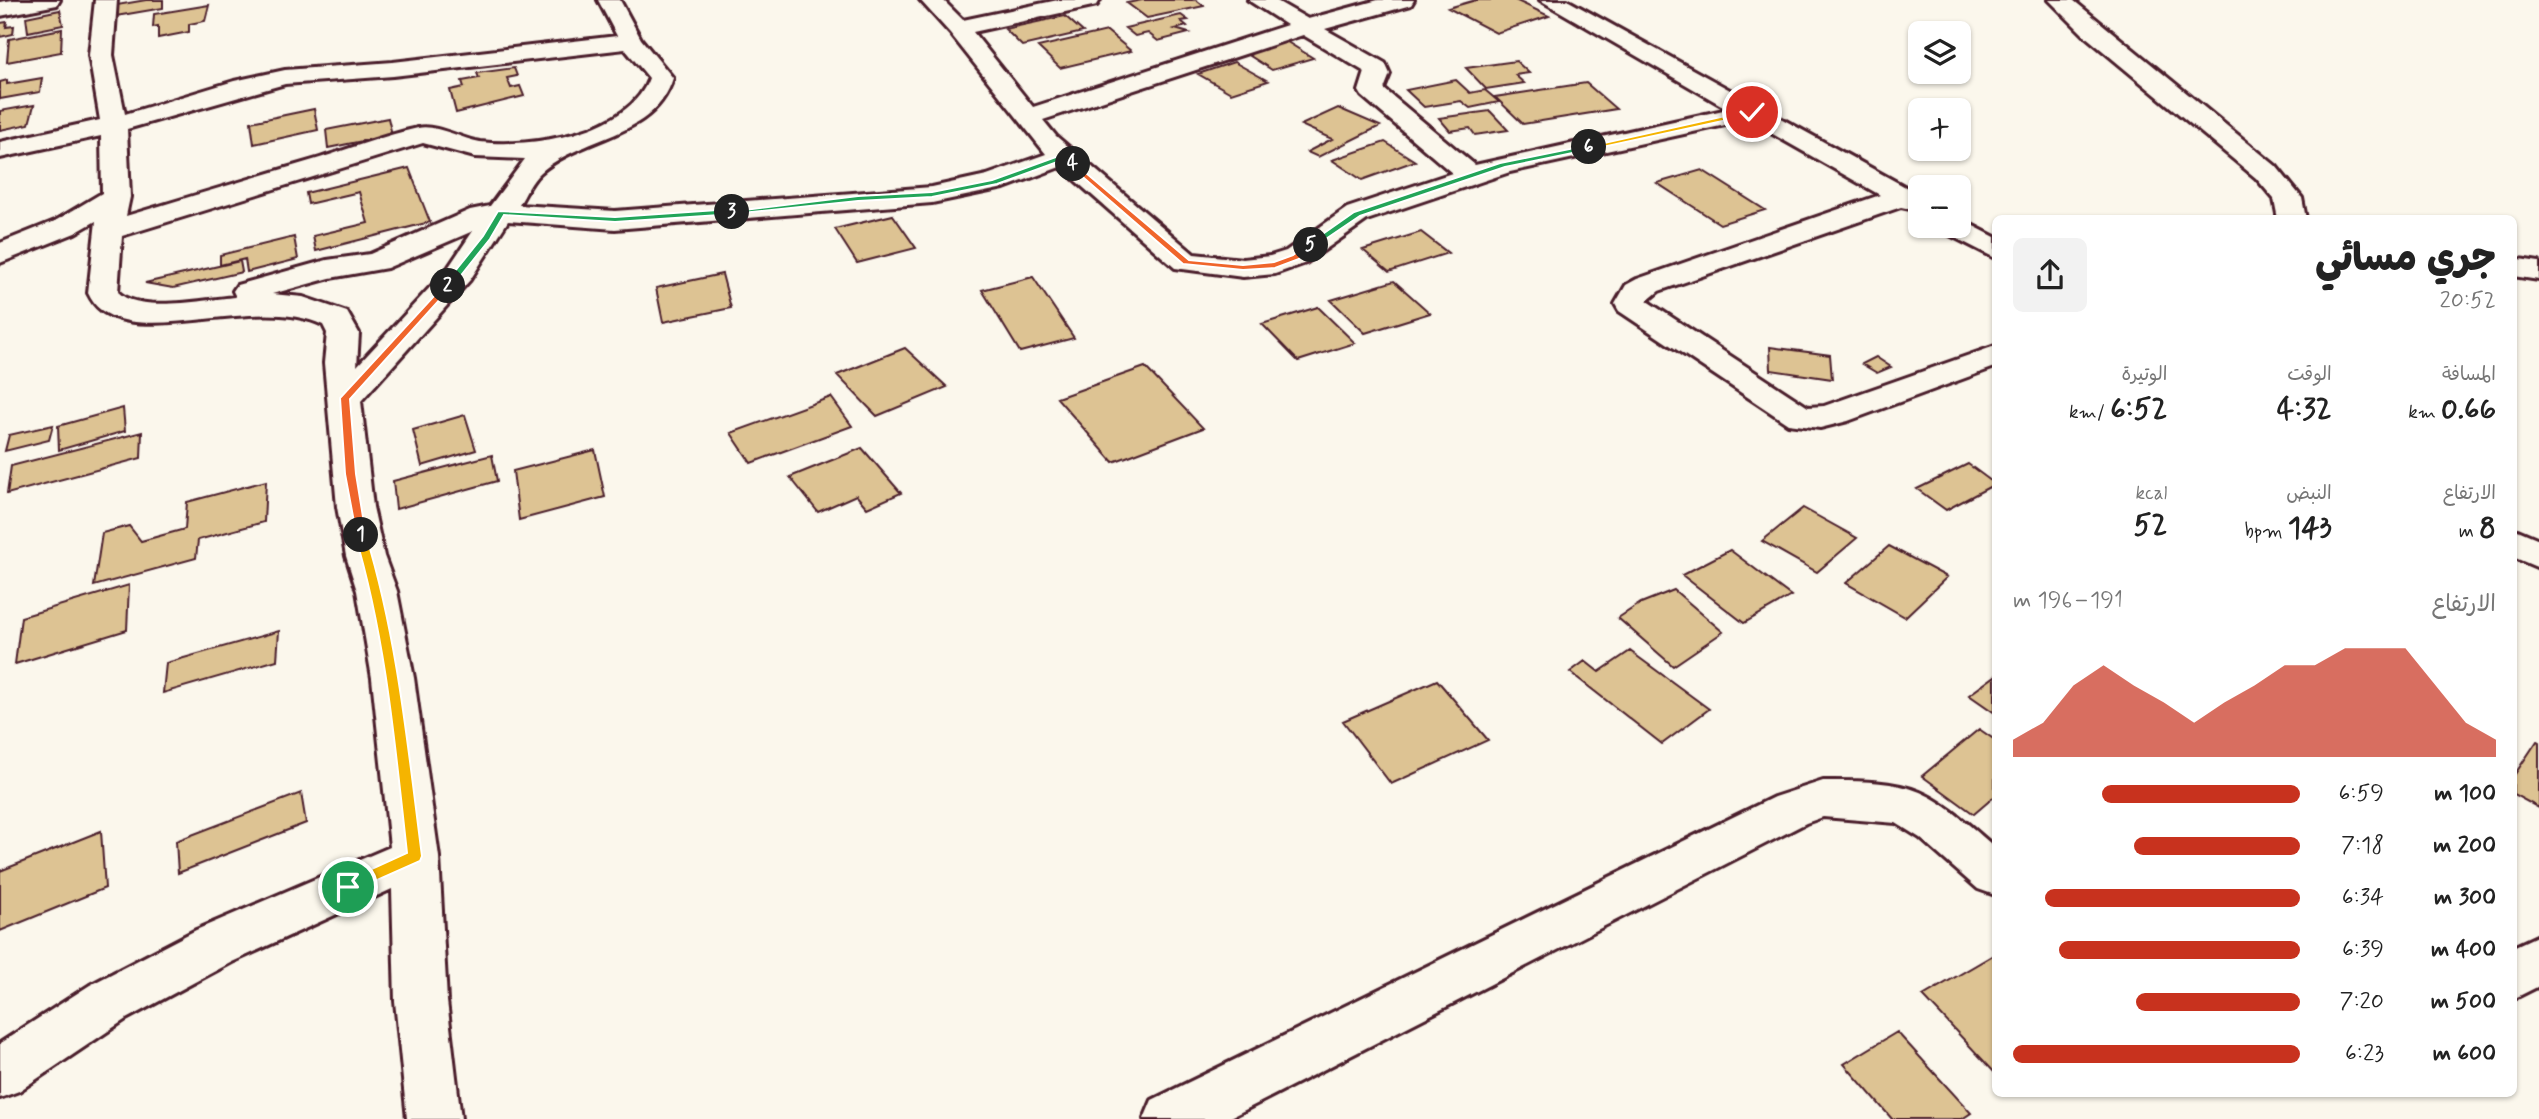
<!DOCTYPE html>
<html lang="ar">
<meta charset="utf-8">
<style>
body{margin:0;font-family:Mynerve,"Playpen Sans Arabic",sans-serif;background:#f2f2f2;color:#222;direction:rtl;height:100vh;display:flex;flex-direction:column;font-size:26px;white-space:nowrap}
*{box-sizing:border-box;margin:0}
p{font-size:23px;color:#767676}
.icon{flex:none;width:38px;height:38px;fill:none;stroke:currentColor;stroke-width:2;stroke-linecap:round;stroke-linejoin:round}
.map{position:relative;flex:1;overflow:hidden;direction:ltr}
.drawer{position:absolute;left:1992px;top:215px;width:525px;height:882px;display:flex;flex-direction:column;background:#fff;border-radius:10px;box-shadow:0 2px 5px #0004;direction:rtl}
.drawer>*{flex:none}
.buttons{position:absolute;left:1908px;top:21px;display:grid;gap:14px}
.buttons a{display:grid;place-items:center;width:63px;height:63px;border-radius:10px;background:#fff;box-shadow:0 2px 5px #0004;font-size:35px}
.pin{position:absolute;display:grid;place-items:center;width:60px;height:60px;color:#fff;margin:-30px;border:4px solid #fff;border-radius:50%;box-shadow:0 2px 7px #0007}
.km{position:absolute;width:35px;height:35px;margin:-18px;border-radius:50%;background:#222;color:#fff;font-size:19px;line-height:35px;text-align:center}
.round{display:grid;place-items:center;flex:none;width:74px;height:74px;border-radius:10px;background:#f2f2f2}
.headline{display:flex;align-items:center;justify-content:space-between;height:119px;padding:0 21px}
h1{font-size:38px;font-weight:800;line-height:52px}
.figures{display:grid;grid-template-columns:repeat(3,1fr);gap:10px;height:119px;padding:7px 21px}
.figures div{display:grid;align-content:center}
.figures b{font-size:30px;font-weight:800}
.figures small{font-size:19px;font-weight:400}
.figures p{font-size:19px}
.chart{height:196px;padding:14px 21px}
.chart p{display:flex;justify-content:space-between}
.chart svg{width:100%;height:126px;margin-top:7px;fill:#c8321e;opacity:.7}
ul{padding:0 21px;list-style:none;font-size:23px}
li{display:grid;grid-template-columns:112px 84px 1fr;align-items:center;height:52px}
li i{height:18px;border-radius:9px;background:#c8321e}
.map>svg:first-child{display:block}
</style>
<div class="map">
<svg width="2539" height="1119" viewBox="0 0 2539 1119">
<rect width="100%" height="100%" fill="#fbf7ec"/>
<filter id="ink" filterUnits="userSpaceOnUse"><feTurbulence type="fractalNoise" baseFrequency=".0143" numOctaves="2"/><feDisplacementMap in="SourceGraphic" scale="14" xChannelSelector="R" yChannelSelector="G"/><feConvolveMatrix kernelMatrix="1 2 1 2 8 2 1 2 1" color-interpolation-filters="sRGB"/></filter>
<g filter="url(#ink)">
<!-- building -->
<path fill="#ddc393" stroke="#4a1f2b" stroke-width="2" d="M146 0H163V8L116 16 117 5Z
M1142 0H1196L1204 6 1147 18 1127 3Z
M1476 0H1515L1549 16 1496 33 1448 8Z
M209 5 205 21 189 24V32L158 38V26L153 27 154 14Z
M60 10 63 25 28 32 26 17Z
M1181 15 1188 20 1181 21 1187 26 1175 29 1189 33 1158 41 1148 33 1135 36 1125 28Z
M1065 16 1083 32 1022 46 1005 29Z
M7 22 6 27 14 26 13 34 0 37V23Z
M62 29 61 52 7 62 9 39Z
M1107 31 1131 51 1060 68 1038 47Z
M1284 40 1313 58 1272 70 1244 52Z
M1516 61 1529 73 1515 75 1524 83 1486 89 1466 68Z
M1234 62 1268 81 1231 93 1198 74Z
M514 68 517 76 507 78 511 88 520 86 524 96 456 113 450 90 464 87 462 81 479 78 477 73Z
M42 78 40 92 0 99V82L7 80V84Z
M1456 80 1470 93 1485 90 1499 102 1470 108 1461 101 1424 107 1406 90Z
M1586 83 1616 109 1523 124 1495 97Z
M34 105 29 124 0 130V111Z
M1338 108 1380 126 1318 157 1307 152 1332 139 1301 125Z
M314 109 318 130 254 144 251 122Z
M1490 111 1508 130 1475 135 1470 128 1450 131 1439 118Z
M388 118 392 135 328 148 326 130Z
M1385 142 1415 161 1362 180 1332 160Z
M409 168 430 222 316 251 313 236 368 223 359 192 308 204 306 193Z
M1702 170 1765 210 1720 224 1657 183Z
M893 215 916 248 857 263 835 229Z
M1421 232 1448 253 1389 272 1363 250Z
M294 237 298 259 247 272 245 259 220 265V255Z
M240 261 242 272 173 288 145 283Z
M722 274 731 308 663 322 656 288Z
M1033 277 1074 338 1020 352 982 290Z
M1394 281 1430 313 1365 333 1331 300Z
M1318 307 1355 343 1298 361 1262 324Z
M1770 347 1830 355 1832 379 1771 370Z
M905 348 947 387 877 416 837 375Z
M1876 357 1891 367 1877 373 1862 364Z
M1145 367 1203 428 1113 462 1057 398Z
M831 397 852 426 751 463 731 433Z
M123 408 125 431 59 450 58 426Z
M465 415 476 450 422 466 413 430Z
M53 425 49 440 5 451 9 435Z
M142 432 141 458 7 494 11 466Z
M862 448 901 493 867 508 856 495 818 512 790 477Z
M595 450 605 497 519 520 513 471Z
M492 455 497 481 396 509 393 481Z
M1968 464 1995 484 1946 510 1917 489Z
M266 481 264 522 198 540 196 558 94 586 102 533 129 526 141 541 185 529 187 502Z
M1803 508 1857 538 1817 572 1762 541Z
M1889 546 1947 577 1905 617 1846 583Z
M1730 550 1791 596 1744 623 1682 575Z
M129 585 127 630 15 664 21 617Z
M1674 590 1723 632 1673 666 1618 618 1641 603Z
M279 631 277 660 163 693 166 663Z
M1630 651 1709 709 1662 744 1570 672 1585 661 1599 672Z
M1995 676V713L1969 695Z
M1437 680 1488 740 1391 784 1343 721Z
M1979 729 1995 740V796L1974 814 1922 776Z
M2537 741 2539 742V808L2513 794V777Z
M301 793 306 823 178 873 176 841Z
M101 831 105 888 0 931V871Z
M1995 954V1073L1923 996Z
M1897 1032 1971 1113 1962 1119H1892L1844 1064Z"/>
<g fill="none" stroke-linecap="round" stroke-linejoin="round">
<defs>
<path id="minor" d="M13 0H60L57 5 0 16V2Z
M95 0H117L113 55 125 114 234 81 285 70 393 62 617 36 598 0H620L641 39 673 78C654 139 582 135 540 173 531 181 525 195 519 205L615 211 932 187 987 175 1046 154 950 33 920 0H943L963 20 1058 0H1100L1097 5 973 32 1033 107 1287 25 1248 0H1275L1308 19 1378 0H1414L1411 5 1325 29 1385 63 1390 74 1384 89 1475 165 1728 109 1540 0H1567L1920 195V211L1901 207 1659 291 1647 301 1808 407 1824 406 1995 346V367L1848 421 1820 428 1788 424 1619 311 1615 304 1626 285 1637 279 1880 195 1748 120 1510 172 1367 220 1306 263 1275 274 1243 277 1175 268 1060 167 1004 188 932 203 615 229 508 221 470 280 361 401 373 507 384 556 397 591 414 678 439 857 447 1001 461 1119H407L395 1001 392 889 232 962 126 1019 19 1091 0 1098V1043L90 985 196 930 390 847 372 678 357 591 346 556 337 507 324 363 327 333 323 325C258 294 148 345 101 310 95 306 91 299 88 293L96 221 75 233 0 263V243L55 221 102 193 101 136 0 158V142L100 120 89 55ZM1303 35 1365 72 1359 91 1362 96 1452 173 1347 208 1286 251 1270 256 1243 259 1194 254 1056 136 1043 120ZM625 49 649 78C629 134 530 148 480 142 461 139 436 124 418 128 385 135 352 148 320 158 255 177 190 197 126 216L130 197 127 129 285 84 393 76ZM423 143 475 157 525 159 490 206 470 210 370 254 327 260 237 285 233 291 236 297C209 299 138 314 118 292L122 236ZM473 231 448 268 357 366 359 333 347 312 303 297 272 294 330 278 387 268Z
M2049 0H2073L2276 166 2302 198 2306 219H2278L2274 199 2256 178 2085 36Z
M1958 218 1995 237V258L1944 232 1940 226H1958Z
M2513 258 2539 262V280L2513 276Z
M2513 528 2539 539V568L2513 557Z
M1823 781C1854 781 1891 780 1920 792 1948 804 1972 828 1995 847V895L1978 889 1920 838 1896 823 1823 817 1806 823 1227 1119H1144L1152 1100 1774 797Z
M2539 935V986L2513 999V947Z"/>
</defs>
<!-- minor casing -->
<use href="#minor" stroke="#4a1f2b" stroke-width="6"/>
<!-- minor -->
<use href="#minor" fill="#fbf7ec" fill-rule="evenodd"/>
</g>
</g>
<!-- split-1 -->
<path fill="#f5b400" stroke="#fff" stroke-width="2" d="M361 532 366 535C398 640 408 748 422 856L420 861 348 893 343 891V882L407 853C395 746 386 639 355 535Z"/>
<!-- split-2 -->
<path fill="#f0652b" stroke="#fff" stroke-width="2" d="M445 284 452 286 350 399 356 474 366 535 357 538 345 474 340 398Z"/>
<!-- split-3 -->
<path fill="#22a559" stroke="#fff" stroke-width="2" d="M732 209 735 214 615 222 504 215 490 239 451 288 443 286 483 236 498 211 615 217Z"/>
<!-- split-4 -->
<path fill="#22a559" stroke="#fff" stroke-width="2" d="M1064 154 1076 166H1070L1063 160 997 184 932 197 858 201 732 214 728 212 858 196 932 192 992 180Z"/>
<!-- split-5 -->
<path fill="#f0652b" stroke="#fff" stroke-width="2" d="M1073 162 1189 260 1243 265 1274 262 1293 255 1308 243 1316 245 1299 259 1275 268 1243 270 1183 264 1070 166Z"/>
<!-- split-6 -->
<path fill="#22a559" stroke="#fff" stroke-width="2" d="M1589 145 1592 149 1505 167 1360 216 1314 247 1307 245 1354 212 1500 163Z"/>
<!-- split-7 -->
<path fill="#f5b400" stroke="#fff" stroke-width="2" d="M1752 110 1755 114 1589 150 1586 147Z"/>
</svg>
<div class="buttons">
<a><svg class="icon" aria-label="layers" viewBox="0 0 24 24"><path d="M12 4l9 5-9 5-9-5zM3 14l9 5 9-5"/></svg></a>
<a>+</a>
<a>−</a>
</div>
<div class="pin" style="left:348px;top:887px;background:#1e9e55"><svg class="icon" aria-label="arrive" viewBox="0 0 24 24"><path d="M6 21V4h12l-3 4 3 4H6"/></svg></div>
<div class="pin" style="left:1752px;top:112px;background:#d93025"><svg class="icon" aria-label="check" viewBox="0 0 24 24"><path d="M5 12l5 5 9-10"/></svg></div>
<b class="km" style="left:361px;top:535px">1</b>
<b class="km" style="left:448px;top:286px">2</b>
<b class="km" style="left:732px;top:212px">3</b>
<b class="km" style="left:1073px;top:164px">4</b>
<b class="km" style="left:1311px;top:245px">5</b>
<b class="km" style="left:1589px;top:147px">6</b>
<section class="drawer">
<div class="headline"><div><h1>جري مسائي</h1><p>20:52</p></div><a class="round"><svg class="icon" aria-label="share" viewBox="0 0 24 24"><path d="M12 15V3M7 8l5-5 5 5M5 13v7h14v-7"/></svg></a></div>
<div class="figures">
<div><p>المسافة</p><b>0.66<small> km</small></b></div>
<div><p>الوقت</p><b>4:32</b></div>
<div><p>الوتيرة</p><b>6:52<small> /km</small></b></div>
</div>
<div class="figures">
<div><p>الارتفاع</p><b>8<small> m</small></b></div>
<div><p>النبض</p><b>143<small> bpm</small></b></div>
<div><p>kcal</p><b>52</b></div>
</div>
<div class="chart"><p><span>الارتفاع</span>191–196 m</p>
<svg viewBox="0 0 160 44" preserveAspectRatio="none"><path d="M0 44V38L10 32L20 19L30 12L40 19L50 25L60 32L70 25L80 19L90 12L100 12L110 6L120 6L130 6L140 19L150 32L160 38V44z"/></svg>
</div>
<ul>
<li><b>100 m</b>6:59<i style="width:69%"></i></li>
<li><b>200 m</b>7:18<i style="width:58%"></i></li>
<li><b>300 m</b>6:34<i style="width:89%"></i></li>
<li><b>400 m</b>6:39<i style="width:84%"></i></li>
<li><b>500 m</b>7:20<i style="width:57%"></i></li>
<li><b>600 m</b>6:23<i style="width:100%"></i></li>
</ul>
</section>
</div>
